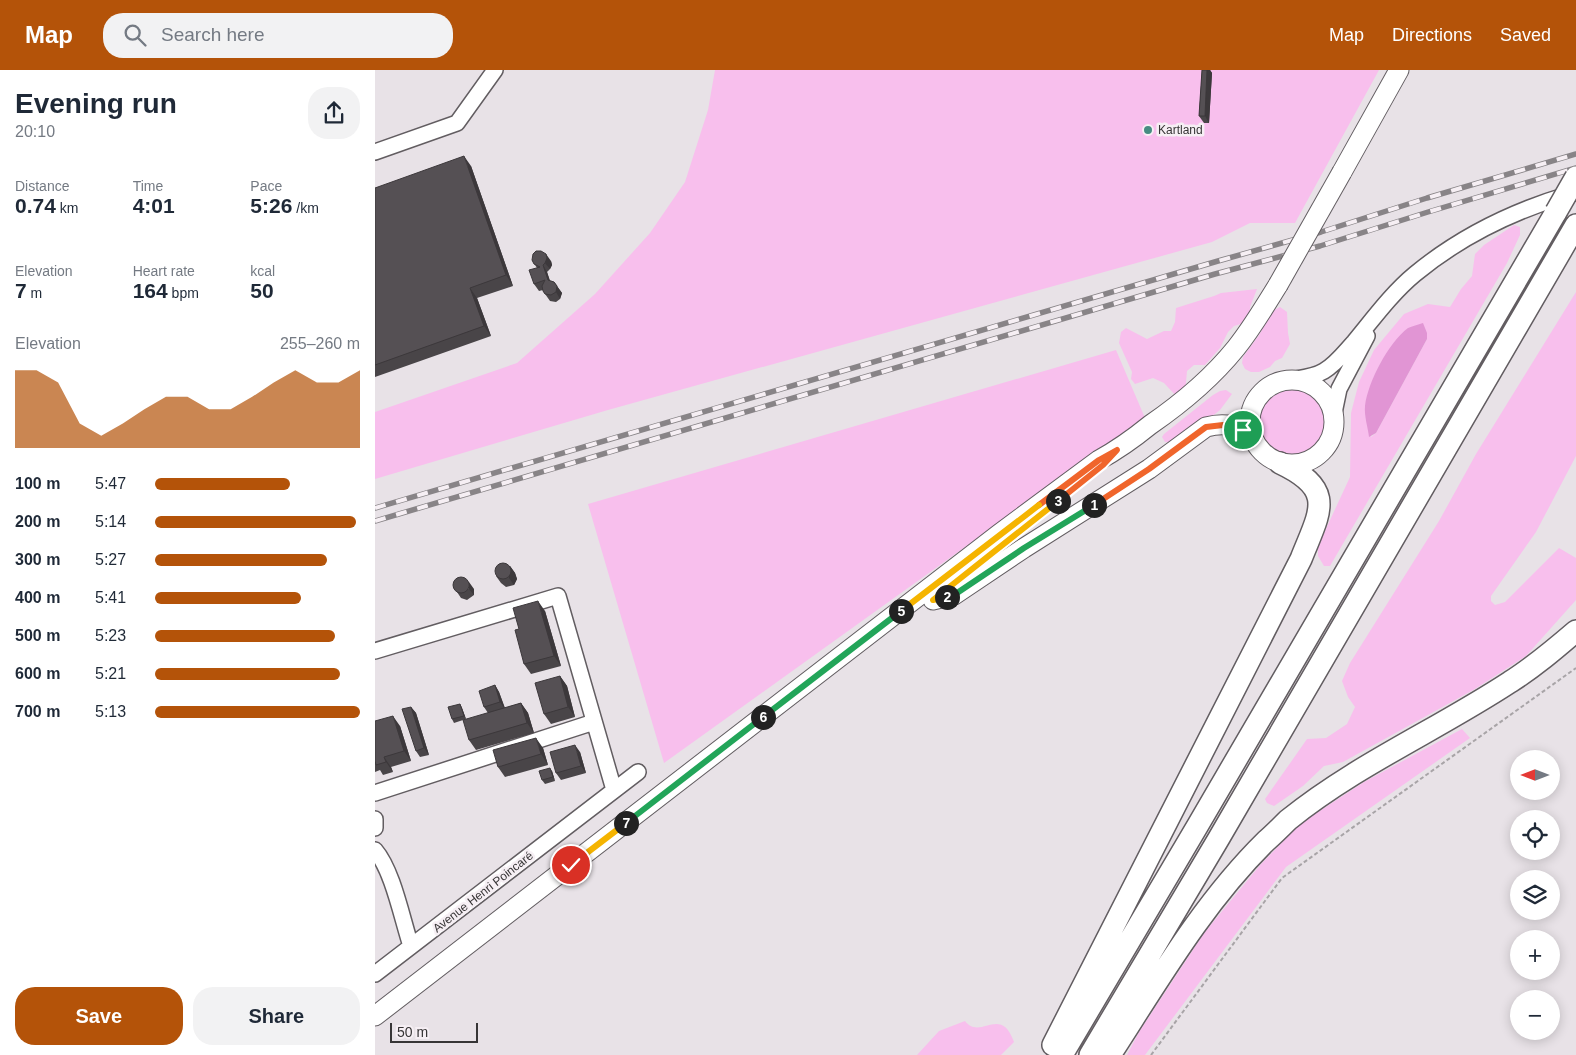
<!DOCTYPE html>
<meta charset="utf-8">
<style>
body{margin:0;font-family:Arial,sans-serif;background:#f2f2f3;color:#1f2937;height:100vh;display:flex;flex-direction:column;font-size:19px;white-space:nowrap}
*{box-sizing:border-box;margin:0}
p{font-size:16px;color:#747a83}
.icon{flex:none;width:28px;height:28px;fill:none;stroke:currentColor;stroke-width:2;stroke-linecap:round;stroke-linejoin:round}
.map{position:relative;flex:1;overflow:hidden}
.panel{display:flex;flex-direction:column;background:#fff;width:375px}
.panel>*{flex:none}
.needle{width:32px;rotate:270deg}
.controls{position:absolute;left:1135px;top:680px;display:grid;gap:10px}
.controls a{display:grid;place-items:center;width:50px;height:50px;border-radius:50%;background:#fff;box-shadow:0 2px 12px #0003;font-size:25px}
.scale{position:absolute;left:15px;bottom:12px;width:88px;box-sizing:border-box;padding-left:5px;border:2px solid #373536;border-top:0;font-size:14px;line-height:18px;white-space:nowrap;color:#373536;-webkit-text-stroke:4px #f6eff4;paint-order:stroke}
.pin{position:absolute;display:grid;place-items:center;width:42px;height:42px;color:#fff;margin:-21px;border:2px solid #fff;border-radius:50%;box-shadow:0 1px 5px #0007}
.km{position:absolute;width:25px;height:25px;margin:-12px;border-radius:50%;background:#222;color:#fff;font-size:14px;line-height:25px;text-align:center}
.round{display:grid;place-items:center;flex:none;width:52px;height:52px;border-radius:20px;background:#f2f2f3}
.overview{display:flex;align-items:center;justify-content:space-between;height:85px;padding:0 15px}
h1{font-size:28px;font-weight:600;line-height:38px}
.metrics{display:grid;grid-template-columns:repeat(3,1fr);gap:8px;height:85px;padding:5px 15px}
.metrics div{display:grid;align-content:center}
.metrics b{font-size:21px;font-weight:600}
.metrics small{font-size:14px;font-weight:400}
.metrics p{font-size:14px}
.chart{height:140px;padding:10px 15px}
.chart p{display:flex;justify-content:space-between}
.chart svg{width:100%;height:90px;margin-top:5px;fill:#b45309;opacity:.7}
.cta{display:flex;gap:10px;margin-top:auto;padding:10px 15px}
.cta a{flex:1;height:58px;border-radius:20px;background:#b45309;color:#fff;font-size:20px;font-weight:600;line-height:58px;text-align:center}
.cta a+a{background:#f2f2f3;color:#1f2937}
ul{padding:0 15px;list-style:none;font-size:16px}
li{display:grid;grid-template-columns:80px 60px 1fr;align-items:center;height:38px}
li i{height:12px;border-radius:6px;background:#b45309}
header{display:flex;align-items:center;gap:30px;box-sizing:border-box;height:70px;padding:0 25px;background:#b45309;color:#fff}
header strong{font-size:24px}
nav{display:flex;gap:28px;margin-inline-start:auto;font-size:18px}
.search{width:350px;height:45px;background:#f2f2f3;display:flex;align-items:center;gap:12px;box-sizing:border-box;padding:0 18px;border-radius:20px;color:#747a83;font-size:19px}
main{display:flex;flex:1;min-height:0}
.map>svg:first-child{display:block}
</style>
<header>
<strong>Map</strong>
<div class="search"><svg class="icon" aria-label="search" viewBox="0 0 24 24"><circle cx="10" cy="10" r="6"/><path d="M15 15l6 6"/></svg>Search here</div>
<nav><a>Map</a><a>Directions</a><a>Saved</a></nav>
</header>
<main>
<section class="panel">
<div class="overview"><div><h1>Evening run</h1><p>20:10</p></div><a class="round"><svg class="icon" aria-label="share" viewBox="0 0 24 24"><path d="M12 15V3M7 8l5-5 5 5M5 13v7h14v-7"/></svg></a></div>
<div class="metrics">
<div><p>Distance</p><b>0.74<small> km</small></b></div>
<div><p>Time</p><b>4:01</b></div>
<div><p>Pace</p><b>5:26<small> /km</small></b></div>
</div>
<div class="metrics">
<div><p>Elevation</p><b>7<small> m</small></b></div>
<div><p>Heart rate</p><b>164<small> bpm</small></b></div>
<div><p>kcal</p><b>50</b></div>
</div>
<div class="chart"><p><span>Elevation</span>255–260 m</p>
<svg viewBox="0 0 160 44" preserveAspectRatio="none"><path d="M0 44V6L10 6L20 12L30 32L40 38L50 32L60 25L70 19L80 19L90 25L100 25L110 19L120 12L130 6L140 12L150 12L160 6V44z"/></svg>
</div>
<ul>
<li><b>100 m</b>5:47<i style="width:66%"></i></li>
<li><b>200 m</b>5:14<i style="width:98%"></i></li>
<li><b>300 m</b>5:27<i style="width:84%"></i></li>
<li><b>400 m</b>5:41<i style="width:71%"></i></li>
<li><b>500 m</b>5:23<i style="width:88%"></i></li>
<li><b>600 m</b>5:21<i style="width:90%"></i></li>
<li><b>700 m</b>5:13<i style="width:100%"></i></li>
</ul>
<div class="cta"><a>Save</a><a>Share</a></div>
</section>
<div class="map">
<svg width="1201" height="985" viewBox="0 0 1201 985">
<rect width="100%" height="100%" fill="#e8e2e7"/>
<!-- green -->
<path fill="#f8bfed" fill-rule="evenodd" d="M340 0H1004L920 153H875L837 172 233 340 0 409V342L142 293 220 224 275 163 310 112 333 40Z
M1139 155 1145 157V165L1132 193 955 496H949L943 486V476L975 407 976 343 984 312 999 280 1029 244 1053 234 1075 237 1086 219 1097 206 1100 184 1109 175ZM1052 269 1001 363 996 367 998 309 1005 294 1018 274Z
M882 219 875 237V248L869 253 859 256 853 262 845 278 830 295H819L812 301 810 324 802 327 789 313 778 308 760 314 756 309 757 302 744 273 746 262 751 258 772 269 789 261H796L800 252 801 238 839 226 846 223Z
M1201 222V386L1161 462 1116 526V531L1120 535 1130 532 1184 478 1201 488V530L1151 586 1100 619 968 692 949 696 928 716 899 736 892 733 890 729 932 669 951 668 972 654 980 637 973 627 967 611 975 593 1064 451 1101 384Z
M905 237 912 242 913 263 915 274 907 288 900 291 895 297 884 302H876L870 299 867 293 868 287 884 265 897 241Z
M741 280 770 348 289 693 213 434Z
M883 351a34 34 0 1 1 68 0a34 34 0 1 1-68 0Z
M851 320 857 324 845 340 812 366 799 372H790L787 367 789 364 838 325 845 321Z
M1087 659 1095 668 911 797 770 985H752L764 962 829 863 886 794 926 753 989 712Z
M590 951C605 971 626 934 639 972L626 985H542L564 961Z"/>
<!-- water -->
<path fill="#e195d4" d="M1048 253 1052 263V269L1001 363 994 367C993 358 989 346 990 336 993 312 1013 273 1033 258 1037 256 1043 255 1048 253Z"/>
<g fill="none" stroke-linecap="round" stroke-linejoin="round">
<defs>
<path id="minor" d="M0 82 82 53 120 0
M916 310C927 308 939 307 949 301 961 294 969 283 979 272 998 249 1017 223 1040 204 1086 166 1138 141 1195 124
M959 343 964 319 992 266
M0 581 183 526 239 720
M0 723 219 652
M0 749V758
M0 780C18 801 27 849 36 876
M0 904 263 702"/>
<path id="major" d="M967 102 1024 0
M875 352a42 42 0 1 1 84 0a42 42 0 1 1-84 0Z
M558 530 579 525 649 478 774 399 831 357C851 352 863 355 878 369
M0 946 624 464 724 390C742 380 759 368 775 355 807 333 836 309 861 278 877 258 890 236 903 215"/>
<path id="highway" d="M678 975 926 489C945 441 962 420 905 393
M687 985 823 755 1181 142
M715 985 844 768 1201 155
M735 985C783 911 828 833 891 771 899 764 906 757 913 750 981 695 1062 660 1135 612 1159 597 1180 579 1201 561"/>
</defs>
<!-- minor casing -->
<use href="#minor" stroke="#625d61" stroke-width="18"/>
<!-- major casing -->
<use href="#major" stroke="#625d61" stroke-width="21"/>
<!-- highway casing -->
<use href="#highway" stroke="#625d61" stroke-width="24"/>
<!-- path -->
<path stroke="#a8a4a7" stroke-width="2" stroke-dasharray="4 2.5" stroke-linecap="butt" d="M776 985 907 808 1201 598"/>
<!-- minor -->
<use href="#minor" stroke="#fff" stroke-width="15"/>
<!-- major -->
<use href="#major" stroke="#fff" stroke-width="19"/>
<!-- highway -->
<use href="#highway" stroke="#fff" stroke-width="21"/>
<defs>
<path id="rail" d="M0 438 843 191 946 162 1052 128 1201 84
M0 451 840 204 945 176 1053 142 1201 98"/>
</defs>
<!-- rail casing -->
<use href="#rail" stroke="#888487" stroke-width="5.5"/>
<!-- rail -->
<use href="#rail" stroke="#f6eff4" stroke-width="4" stroke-dasharray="11" stroke-linecap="butt"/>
<defs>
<path id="major-bridge" d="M903 215 967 102"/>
<path id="highway-bridge" d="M1181 142 1201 107"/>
</defs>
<!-- major-bridge casing -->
<use href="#major-bridge" stroke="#625d61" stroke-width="21" stroke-linecap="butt"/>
<!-- highway-bridge casing -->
<use href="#highway-bridge" stroke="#625d61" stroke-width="24" stroke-linecap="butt"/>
<!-- major-bridge -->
<use href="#major-bridge" stroke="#fff" stroke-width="19"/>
<!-- highway-bridge -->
<use href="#highway-bridge" stroke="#fff" stroke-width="21"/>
</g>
<!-- wall -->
<path fill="#494548" d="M827 0H835L837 3 834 53H829L824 46Z
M96 96 138 216 102 228 116 266 0 307V118Z
M157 190 176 191 177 195 175 199 172 202 175 211 179 212 187 223 185 229 181 232 175 231 168 221V220L164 221 159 214 162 198Z
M135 496 140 503 142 509 139 515 131 517 126 513 121 506Z
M78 516 99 519V525L92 530 86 528Z
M170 541 186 596 156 604 149 594 144 559Z
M185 606 192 616 200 647 176 654 169 644Z
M120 615 124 622 130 638 146 633 153 643 159 663 101 680 94 670 113 643 109 637Z
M85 634 87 638 91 649 79 653 77 649Z
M36 637 41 643 54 685 45 687 41 681Z
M0 651 25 656 36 691 16 697 18 702 8 705 5 700 0 702Z
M168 678 173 695 130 707 123 697Z
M205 682 211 703 186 710 181 703Z
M177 701 180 711 170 714 167 710Z"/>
<!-- shaded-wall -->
<path fill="#3c383b" d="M832 0H835L837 3 834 53 830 46Z
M89 86 96 96 138 216 131 205Z
M171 184 176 191 177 195 175 199 170 193Z
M168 195 172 202 177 217 173 210Z
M179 212 187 223 185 229 181 222Z
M95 218 102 228 116 266 109 256Z
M135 496 140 503 142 509 139 515 134 508Z
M94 512 99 519V525L94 519Z
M163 531 170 541 186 596 179 586Z
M185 606 192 616 200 647 193 637Z
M120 615 124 622 130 639 125 632Z
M146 633 153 643 159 663 152 653Z
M85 634 87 638 91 649 89 646Z
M36 637 41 643 54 685 49 678Z
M18 646 25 656 36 691 29 681Z
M161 668 168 678 173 695 166 684Z
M200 675 205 682 211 703 206 696Z
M9 687 16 697 18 702 11 692Z
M175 698 177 701 180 711 178 707Z"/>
<!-- building -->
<path fill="#555054" stroke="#3c383b" d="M827 0H832L830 46H824Z
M89 86 131 205 95 218 109 256 0 295V118Z
M161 181H166L171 184 172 188 170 193 168 195 173 210 179 212 182 216 181 222 176 225 170 224 168 221 167 216 170 210 159 214 154 200 165 197 159 194 157 190 158 184Z
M120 501a8 8 0 1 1 16 0a8 8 0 1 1-16 0Z
M78 515a8 8 0 1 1 16 0a8 8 0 1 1-16 0Z
M163 531 179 586 149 594 140 560 144 559 138 538Z
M185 606 193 637 169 644 160 613Z
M120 615 125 632 109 637 104 621Z
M146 633 152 653 94 670 88 650Z
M85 634 89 646 77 649 73 637Z
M36 637 49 678 41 681 27 639Z
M18 646 29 681 9 687 11 692 1 695 0 691V651Z
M161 668 166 684 123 697 118 680Z
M200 675 206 696 181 703 175 682Z
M175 698 178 707 167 710 164 701Z"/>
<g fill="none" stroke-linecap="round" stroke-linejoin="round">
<defs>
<path id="split-1" d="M719 435 774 399 831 357 848 355 868 360"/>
<path id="split-2" d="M572 527 579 525 649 478 719 435"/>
<path id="split-3" d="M572 527 558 530 683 431"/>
<path id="split-4" d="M664 435 724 390 742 380 728 395 683 431"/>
<path id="split-5" d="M526 541 664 435"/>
<path id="split-6" d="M388 647 526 541"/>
<path id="split-7" d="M251 753 388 647"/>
<path id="split-8" d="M196 795 251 753"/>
</defs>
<!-- split-1 casing -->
<use href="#split-1" stroke="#fff" stroke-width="10"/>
<!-- split-2 casing -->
<use href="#split-2" stroke="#fff" stroke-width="10"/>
<!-- split-3 casing -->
<use href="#split-3" stroke="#fff" stroke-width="10"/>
<!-- split-4 casing -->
<use href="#split-4" stroke="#fff" stroke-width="10"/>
<!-- split-5 casing -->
<use href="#split-5" stroke="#fff" stroke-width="10"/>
<!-- split-6 casing -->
<use href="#split-6" stroke="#fff" stroke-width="10"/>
<!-- split-7 casing -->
<use href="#split-7" stroke="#fff" stroke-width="10"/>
<!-- split-8 casing -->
<use href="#split-8" stroke="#fff" stroke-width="10"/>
<!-- split-1 -->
<use href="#split-1" stroke="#f0652b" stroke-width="6"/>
<!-- split-2 -->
<use href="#split-2" stroke="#22a559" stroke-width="6"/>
<!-- split-3 -->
<use href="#split-3" stroke="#f5b400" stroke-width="6"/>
<!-- split-4 -->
<use href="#split-4" stroke="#f0652b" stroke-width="6"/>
<!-- split-5 -->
<use href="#split-5" stroke="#f5b400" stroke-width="6"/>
<!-- split-6 -->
<use href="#split-6" stroke="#22a559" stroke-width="6"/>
<!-- split-7 -->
<use href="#split-7" stroke="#22a559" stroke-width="6"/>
<!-- split-8 -->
<use href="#split-8" stroke="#f5b400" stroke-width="6"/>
</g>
<!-- markers -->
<circle fill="#478c82" stroke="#f6eff4" stroke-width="2" cx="773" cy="60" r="5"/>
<g text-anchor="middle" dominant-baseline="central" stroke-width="5" stroke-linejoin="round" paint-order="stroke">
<!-- poi labels -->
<g font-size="12" fill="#373536" stroke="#f6eff4" text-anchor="start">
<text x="783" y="60">Kartland</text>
</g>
<!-- street labels -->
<g font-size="12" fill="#373536" stroke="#f6eff4">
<text transform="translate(108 822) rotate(-38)">Avenue Henri Poincaré</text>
</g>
</g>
</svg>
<div class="controls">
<a><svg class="needle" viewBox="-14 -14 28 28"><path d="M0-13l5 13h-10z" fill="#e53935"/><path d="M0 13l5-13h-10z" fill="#747a83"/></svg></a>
<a><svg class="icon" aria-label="locate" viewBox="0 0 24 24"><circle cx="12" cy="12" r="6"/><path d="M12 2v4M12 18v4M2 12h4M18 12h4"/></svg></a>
<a><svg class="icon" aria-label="layers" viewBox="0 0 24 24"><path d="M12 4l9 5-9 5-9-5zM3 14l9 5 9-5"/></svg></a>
<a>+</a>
<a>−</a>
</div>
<div class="scale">50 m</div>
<div class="pin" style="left:868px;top:360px;background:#1e9e55"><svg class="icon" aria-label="arrive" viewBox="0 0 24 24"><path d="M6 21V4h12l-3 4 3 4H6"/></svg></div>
<div class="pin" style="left:196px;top:795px;background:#d93025"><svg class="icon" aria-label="check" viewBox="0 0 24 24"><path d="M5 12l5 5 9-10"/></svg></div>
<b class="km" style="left:719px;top:435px">1</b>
<b class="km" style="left:572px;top:527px">2</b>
<b class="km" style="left:683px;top:431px">3</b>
<b class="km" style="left:526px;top:541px">5</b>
<b class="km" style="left:388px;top:647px">6</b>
<b class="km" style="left:251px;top:753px">7</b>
</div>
</main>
